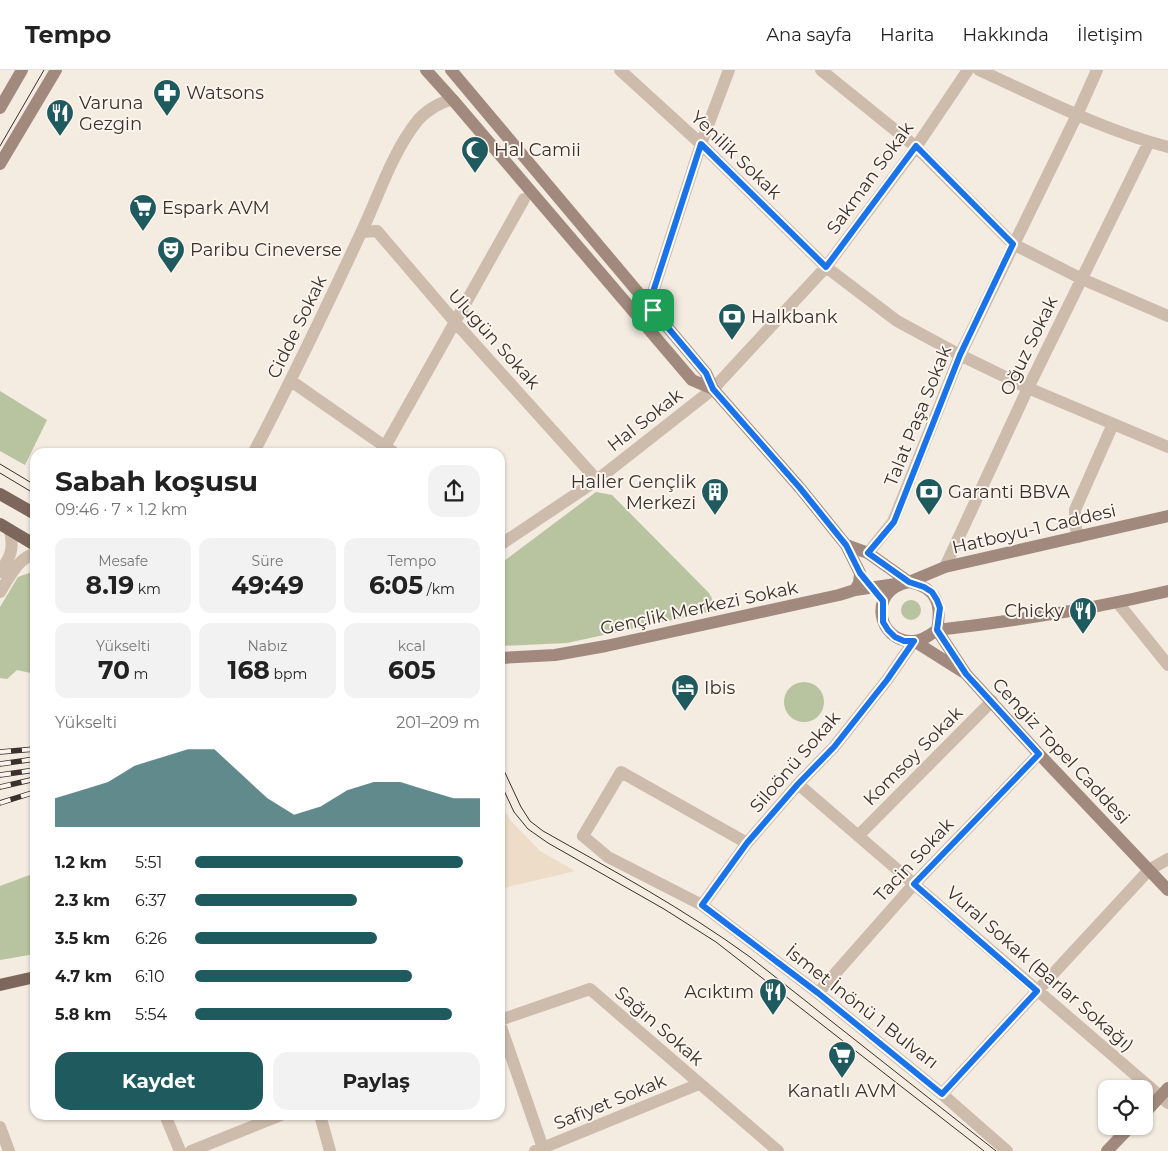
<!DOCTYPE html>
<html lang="tr">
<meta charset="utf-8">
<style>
body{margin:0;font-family:Montserrat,sans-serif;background:#f2f2f2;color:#222;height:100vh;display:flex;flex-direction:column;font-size:19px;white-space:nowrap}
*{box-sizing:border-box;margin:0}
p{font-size:16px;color:#767676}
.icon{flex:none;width:28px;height:28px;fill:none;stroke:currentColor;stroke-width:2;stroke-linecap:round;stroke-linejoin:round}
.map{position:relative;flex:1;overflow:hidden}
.sheet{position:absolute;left:30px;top:378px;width:475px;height:672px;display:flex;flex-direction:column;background:#fff;border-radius:15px;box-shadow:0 1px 4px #0004}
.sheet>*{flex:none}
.tools{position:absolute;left:1098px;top:1010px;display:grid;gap:10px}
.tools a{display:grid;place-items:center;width:55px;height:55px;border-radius:10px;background:#fff;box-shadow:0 1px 4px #0004;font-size:25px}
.pin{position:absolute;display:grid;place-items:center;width:42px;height:42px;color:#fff;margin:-21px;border-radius:10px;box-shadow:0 2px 8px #0006}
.round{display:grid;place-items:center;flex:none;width:52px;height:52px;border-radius:15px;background:#f2f2f2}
.overview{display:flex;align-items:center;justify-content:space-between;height:85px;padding:0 25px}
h1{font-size:28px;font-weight:700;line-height:38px}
.stats{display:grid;grid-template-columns:repeat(3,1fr);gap:8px;height:85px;padding:5px 25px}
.stats div{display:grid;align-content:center;border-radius:12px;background:#f2f2f2;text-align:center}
.stats b{font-size:25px;font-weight:700}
.stats small{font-size:14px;font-weight:400}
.stats p{font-size:14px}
.chart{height:140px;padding:10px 25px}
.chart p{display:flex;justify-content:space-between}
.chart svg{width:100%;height:90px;margin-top:5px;fill:#1f5a5e;opacity:.7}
.primary-button{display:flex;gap:10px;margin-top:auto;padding:10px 25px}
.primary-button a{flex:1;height:58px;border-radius:15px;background:#1f5a5e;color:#fff;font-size:20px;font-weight:700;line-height:58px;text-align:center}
.primary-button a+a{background:#f2f2f2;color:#222}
ul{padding:0 25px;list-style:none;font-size:16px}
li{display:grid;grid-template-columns:80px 60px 1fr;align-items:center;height:38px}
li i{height:12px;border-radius:6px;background:#1f5a5e}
header{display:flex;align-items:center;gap:30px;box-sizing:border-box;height:70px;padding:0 25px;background:#fff;border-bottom:1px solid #e0e0e0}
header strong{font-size:24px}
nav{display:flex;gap:28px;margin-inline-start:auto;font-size:18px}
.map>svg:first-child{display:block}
</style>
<header>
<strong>Tempo</strong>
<nav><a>Ana sayfa</a><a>Harita</a><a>Hakkında</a><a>İletişim</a></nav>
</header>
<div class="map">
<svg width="1168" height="1081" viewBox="0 0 1168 1081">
<rect width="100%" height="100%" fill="#f4ebe1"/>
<!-- green -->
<path fill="#b8c4a0" d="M0 321 47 350 25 395 0 381Z
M596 422 612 425 709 523 718 540 567 573 500 576V494Z
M29 503H35V604L17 600 7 609 0 608V537L18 507Z
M901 540a10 10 0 1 1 20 0a10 10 0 1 1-20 0Z
M784 632a20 20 0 1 1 40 0a20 20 0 1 1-40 0Z
M35 803V884L0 890V816Z"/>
<!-- plaza -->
<path fill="#ecdcc8" d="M500 733 511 751 540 781 575 801 500 819Z"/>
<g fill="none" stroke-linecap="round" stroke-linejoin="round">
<!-- street -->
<path stroke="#cdbbac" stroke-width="12" d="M620 0 701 74 826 197 897 251 960 285 1028 318 1168 377
M821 0 916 77 1013 174 1082 209 1168 246
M979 0C1041 28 1102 60 1168 77
M362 162 377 161 455 252 597 410
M653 240 652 225 701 74 729 0
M291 311 393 382
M254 382C291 311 326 238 360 165 379 126 391 84 418 50 426 41 441 31 453 30
M382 382 524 129
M1078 467 1075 454V440L1113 354
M500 475 597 410 713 319 826 197 916 77 968 0
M868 483 893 452 960 285 1077 45 1097 0
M945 497 1028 318 1149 72
M0 502C11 486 14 480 10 460
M0 522C8 510 18 487 35 484
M1118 533 1168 595
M798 714 1168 1033
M858 766 992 631
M747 773 621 702 583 766 608 787 702 835 818 923 942 1024 1007 1081
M702 835 747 773 798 714 834 677 887 610 914 571
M818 923 914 814 1039 684
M500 950 590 919 778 1081
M500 954 544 1081
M942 1024 1149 800 1168 789
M165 1045 180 1081
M320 1045 330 1081
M0 1057 9 1081
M191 1081 281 1045
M535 1081 699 1014"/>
<!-- secondary -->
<path stroke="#a18a7d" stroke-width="12" d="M426 0 453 30 692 310 713 319
M451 0 706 303 713 319 800 418 846 475 860 503 859 513 855 520 839 525 606 576 555 585 500 588
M0 38 22 0
M0 94 56 0
M846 475 868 483 909 512 945 497 1168 446
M909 512C937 518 942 534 937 560 930 565 922 571 913 571 878 573 866 520 909 512Z
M855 520 896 514
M1168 521C1092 539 1015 551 937 560L966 604 1039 684 1168 820
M914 571 963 602
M1144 1044 1168 1018
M1107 1081 1131 1056"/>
<!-- primary -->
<path stroke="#7d675c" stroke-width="12" d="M0 424 35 444
M0 454 35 475
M0 915 35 907"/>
<!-- tram -->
<path stroke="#3b302b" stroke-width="1" d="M0 76 44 0
M0 394 35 415
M0 403 35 424
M500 692 521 737 530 751 543 761C614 801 684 839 750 887L996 1081
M500 712 514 742 528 759 548 773 664 839 716 872 984 1081"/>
<defs>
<path id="rail" d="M0 682 35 679
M0 694 35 689
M0 705 35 700
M0 717 35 709
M0 733 35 722"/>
</defs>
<!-- rail casing -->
<use href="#rail" stroke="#3b302b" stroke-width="5.5"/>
<!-- rail -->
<use href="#rail" stroke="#fbf5ee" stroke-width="4" stroke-dasharray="11" stroke-linecap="butt"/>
</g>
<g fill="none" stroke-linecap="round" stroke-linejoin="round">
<defs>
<path id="route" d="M701 74 826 197 916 76 1013 174 960 285 894 452 868 483 909 512 924 517 932 522 937 530 940 538 937 560 966 604 1039 684 914 814 1037 921 942 1024 818 923 702 835 747 773 798 714 834 677 887 610 914 571H904L895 567 888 560 883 552V531L860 503 846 475 800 418 713 319 706 303 653 240 652 225Z"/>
</defs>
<!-- route casing -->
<use href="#route" stroke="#fff" stroke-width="10"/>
<!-- route -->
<use href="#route" stroke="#1a73e8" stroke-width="6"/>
</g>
<!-- icons -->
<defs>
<symbol id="pharmacy-pin" viewBox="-11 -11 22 30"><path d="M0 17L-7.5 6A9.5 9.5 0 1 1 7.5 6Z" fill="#1f5a5e" stroke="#fbf5ee"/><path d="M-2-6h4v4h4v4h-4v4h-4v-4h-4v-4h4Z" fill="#fff"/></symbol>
<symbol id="restaurant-pin" viewBox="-11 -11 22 30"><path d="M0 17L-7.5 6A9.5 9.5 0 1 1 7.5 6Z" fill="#1f5a5e" stroke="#fbf5ee"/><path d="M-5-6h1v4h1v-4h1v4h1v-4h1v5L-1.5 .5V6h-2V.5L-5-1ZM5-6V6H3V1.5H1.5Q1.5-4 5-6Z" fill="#fff"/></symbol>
<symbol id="mosque-pin" viewBox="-11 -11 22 30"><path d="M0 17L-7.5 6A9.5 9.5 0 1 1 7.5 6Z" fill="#1f5a5e" stroke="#fbf5ee"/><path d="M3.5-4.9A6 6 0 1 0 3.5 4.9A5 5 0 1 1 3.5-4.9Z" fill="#fff"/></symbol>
<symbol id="supermarket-pin" viewBox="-11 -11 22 30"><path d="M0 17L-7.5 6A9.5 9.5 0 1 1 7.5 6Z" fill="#1f5a5e" stroke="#fbf5ee"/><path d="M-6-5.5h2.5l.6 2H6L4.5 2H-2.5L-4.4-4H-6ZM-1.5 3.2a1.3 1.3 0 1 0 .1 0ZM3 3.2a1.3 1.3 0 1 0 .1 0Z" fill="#fff"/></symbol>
<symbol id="theatre-pin" viewBox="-11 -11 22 30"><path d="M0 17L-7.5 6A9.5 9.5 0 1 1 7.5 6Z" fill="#1f5a5e" stroke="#fbf5ee"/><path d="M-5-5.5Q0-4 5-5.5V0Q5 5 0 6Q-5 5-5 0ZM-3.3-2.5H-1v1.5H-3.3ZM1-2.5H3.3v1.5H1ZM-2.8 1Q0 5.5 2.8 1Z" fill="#fff"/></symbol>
<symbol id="bank-pin" viewBox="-11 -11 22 30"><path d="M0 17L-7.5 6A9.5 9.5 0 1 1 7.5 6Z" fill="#1f5a5e" stroke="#fbf5ee"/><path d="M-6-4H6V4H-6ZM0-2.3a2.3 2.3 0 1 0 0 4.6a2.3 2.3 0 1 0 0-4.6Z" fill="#fff"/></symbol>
<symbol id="building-pin" viewBox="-11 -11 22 30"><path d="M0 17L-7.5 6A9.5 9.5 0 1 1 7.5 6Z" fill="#1f5a5e" stroke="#fbf5ee"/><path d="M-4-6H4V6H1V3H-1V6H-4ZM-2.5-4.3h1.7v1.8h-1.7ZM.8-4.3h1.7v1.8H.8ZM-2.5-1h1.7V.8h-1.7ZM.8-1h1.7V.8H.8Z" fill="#fff"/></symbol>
<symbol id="hotel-pin" viewBox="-11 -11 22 30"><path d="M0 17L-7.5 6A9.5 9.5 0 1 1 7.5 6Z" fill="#1f5a5e" stroke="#fbf5ee"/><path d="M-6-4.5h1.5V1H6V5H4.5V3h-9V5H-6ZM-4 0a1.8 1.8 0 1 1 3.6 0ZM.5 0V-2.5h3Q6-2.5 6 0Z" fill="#fff"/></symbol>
</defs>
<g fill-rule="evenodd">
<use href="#pharmacy-pin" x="151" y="7" width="32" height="43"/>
<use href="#restaurant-pin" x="44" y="27" width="32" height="43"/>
<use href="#mosque-pin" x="459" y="64" width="32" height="43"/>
<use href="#supermarket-pin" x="127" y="122" width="32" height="43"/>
<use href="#theatre-pin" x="155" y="164" width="32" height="43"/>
<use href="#bank-pin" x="716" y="231" width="32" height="43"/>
<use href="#building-pin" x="699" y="406" width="32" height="43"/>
<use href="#bank-pin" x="913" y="406" width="32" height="43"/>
<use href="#restaurant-pin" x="1067" y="525" width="32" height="43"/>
<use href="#hotel-pin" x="669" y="602" width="32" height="43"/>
<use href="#restaurant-pin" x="757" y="906" width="32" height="43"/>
<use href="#supermarket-pin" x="826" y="969" width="32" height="43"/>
</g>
<g text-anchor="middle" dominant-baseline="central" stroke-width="4" stroke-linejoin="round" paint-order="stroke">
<!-- poi labels -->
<g font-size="18" fill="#3b302b" stroke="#fbf5ee" text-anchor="start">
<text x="186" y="23">Watsons</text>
<text x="79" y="33">Varuna<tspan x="79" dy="21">Gezgin</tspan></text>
<text x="494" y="80">Hal Camii</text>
<text x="162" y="138">Espark AVM</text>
<text x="190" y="180">Paribu Cineverse</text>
<text x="751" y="247">Halkbank</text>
<text x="696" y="412" text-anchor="end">Haller Gençlik<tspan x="696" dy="21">Merkezi</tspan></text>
<text x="948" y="422">Garanti BBVA</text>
<text x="1064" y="541" text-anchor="end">Chicky</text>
<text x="704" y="618">Ibis</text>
<text x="754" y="922" text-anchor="end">Acıktım</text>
<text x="842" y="1021" text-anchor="middle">Kanatlı AVM</text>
</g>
<!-- street labels -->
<g font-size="18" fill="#3b302b" stroke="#fbf5ee">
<text transform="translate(736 85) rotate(44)">Yenilik Sokak</text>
<text transform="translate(870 108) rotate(-54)">Sakman Sokak</text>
<text transform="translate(297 257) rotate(-64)">Cidde Sokak</text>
<text transform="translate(494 269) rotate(48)">Ulugün Sokak</text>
<text transform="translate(1029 276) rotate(-64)">Oğuz Sokak</text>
<text transform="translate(918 346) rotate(-68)">Talat Paşa Sokak</text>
<text transform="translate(645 350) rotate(-38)">Hal Sokak</text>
<text transform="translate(1034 459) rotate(-13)">Hatboyu-1 Caddesi</text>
<text transform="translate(699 538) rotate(-12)">Gençlik Merkezi Sokak</text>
<text transform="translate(1061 681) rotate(47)">Cengiz Topel Caddesi</text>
<text transform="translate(913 686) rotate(-45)">Komsoy Sokak</text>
<text transform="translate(795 692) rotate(-49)">Siloönü Sokak</text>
<text transform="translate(914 790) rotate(-47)">Tacin Sokak</text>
<text transform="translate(1040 899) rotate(41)">Vural Sokak (Barlar Sokağı)</text>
<text transform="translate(862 937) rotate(38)">İsmet İnönü 1 Bulvarı</text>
<text transform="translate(659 956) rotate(41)">Sağın Sokak</text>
<text transform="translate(610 1032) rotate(-22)">Safiyet Sokak</text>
</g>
</g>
</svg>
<div class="tools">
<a><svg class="icon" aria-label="locate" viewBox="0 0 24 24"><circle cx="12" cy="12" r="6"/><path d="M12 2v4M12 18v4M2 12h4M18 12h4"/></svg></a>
</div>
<div class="pin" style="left:653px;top:240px;background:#1e9e55"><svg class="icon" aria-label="arrive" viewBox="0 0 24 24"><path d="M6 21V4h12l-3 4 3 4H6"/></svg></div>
<section class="sheet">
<div class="overview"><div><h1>Sabah koşusu</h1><p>09:46 · 7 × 1.2 km</p></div><a class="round"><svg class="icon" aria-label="share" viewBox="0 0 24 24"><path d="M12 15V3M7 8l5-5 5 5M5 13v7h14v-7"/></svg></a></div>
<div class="stats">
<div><p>Mesafe</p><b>8.19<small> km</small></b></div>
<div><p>Süre</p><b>49:49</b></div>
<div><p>Tempo</p><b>6:05<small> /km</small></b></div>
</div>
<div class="stats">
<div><p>Yükselti</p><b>70<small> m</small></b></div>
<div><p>Nabız</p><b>168<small> bpm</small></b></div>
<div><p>kcal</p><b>605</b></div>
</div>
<div class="chart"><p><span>Yükselti</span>201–209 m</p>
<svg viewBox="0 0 160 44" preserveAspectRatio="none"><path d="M0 44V30L10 26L20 22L30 14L40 10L50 6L60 6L70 18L80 30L90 38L100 34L110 26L120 22L130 22L140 26L150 30L160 30V44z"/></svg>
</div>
<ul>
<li><b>1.2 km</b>5:51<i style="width:94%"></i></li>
<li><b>2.3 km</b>6:37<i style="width:57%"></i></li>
<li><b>3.5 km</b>6:26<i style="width:64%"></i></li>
<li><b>4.7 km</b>6:10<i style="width:76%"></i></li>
<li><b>5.8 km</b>5:54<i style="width:90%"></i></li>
</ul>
<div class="primary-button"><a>Kaydet</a><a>Paylaş</a></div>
</section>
</div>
